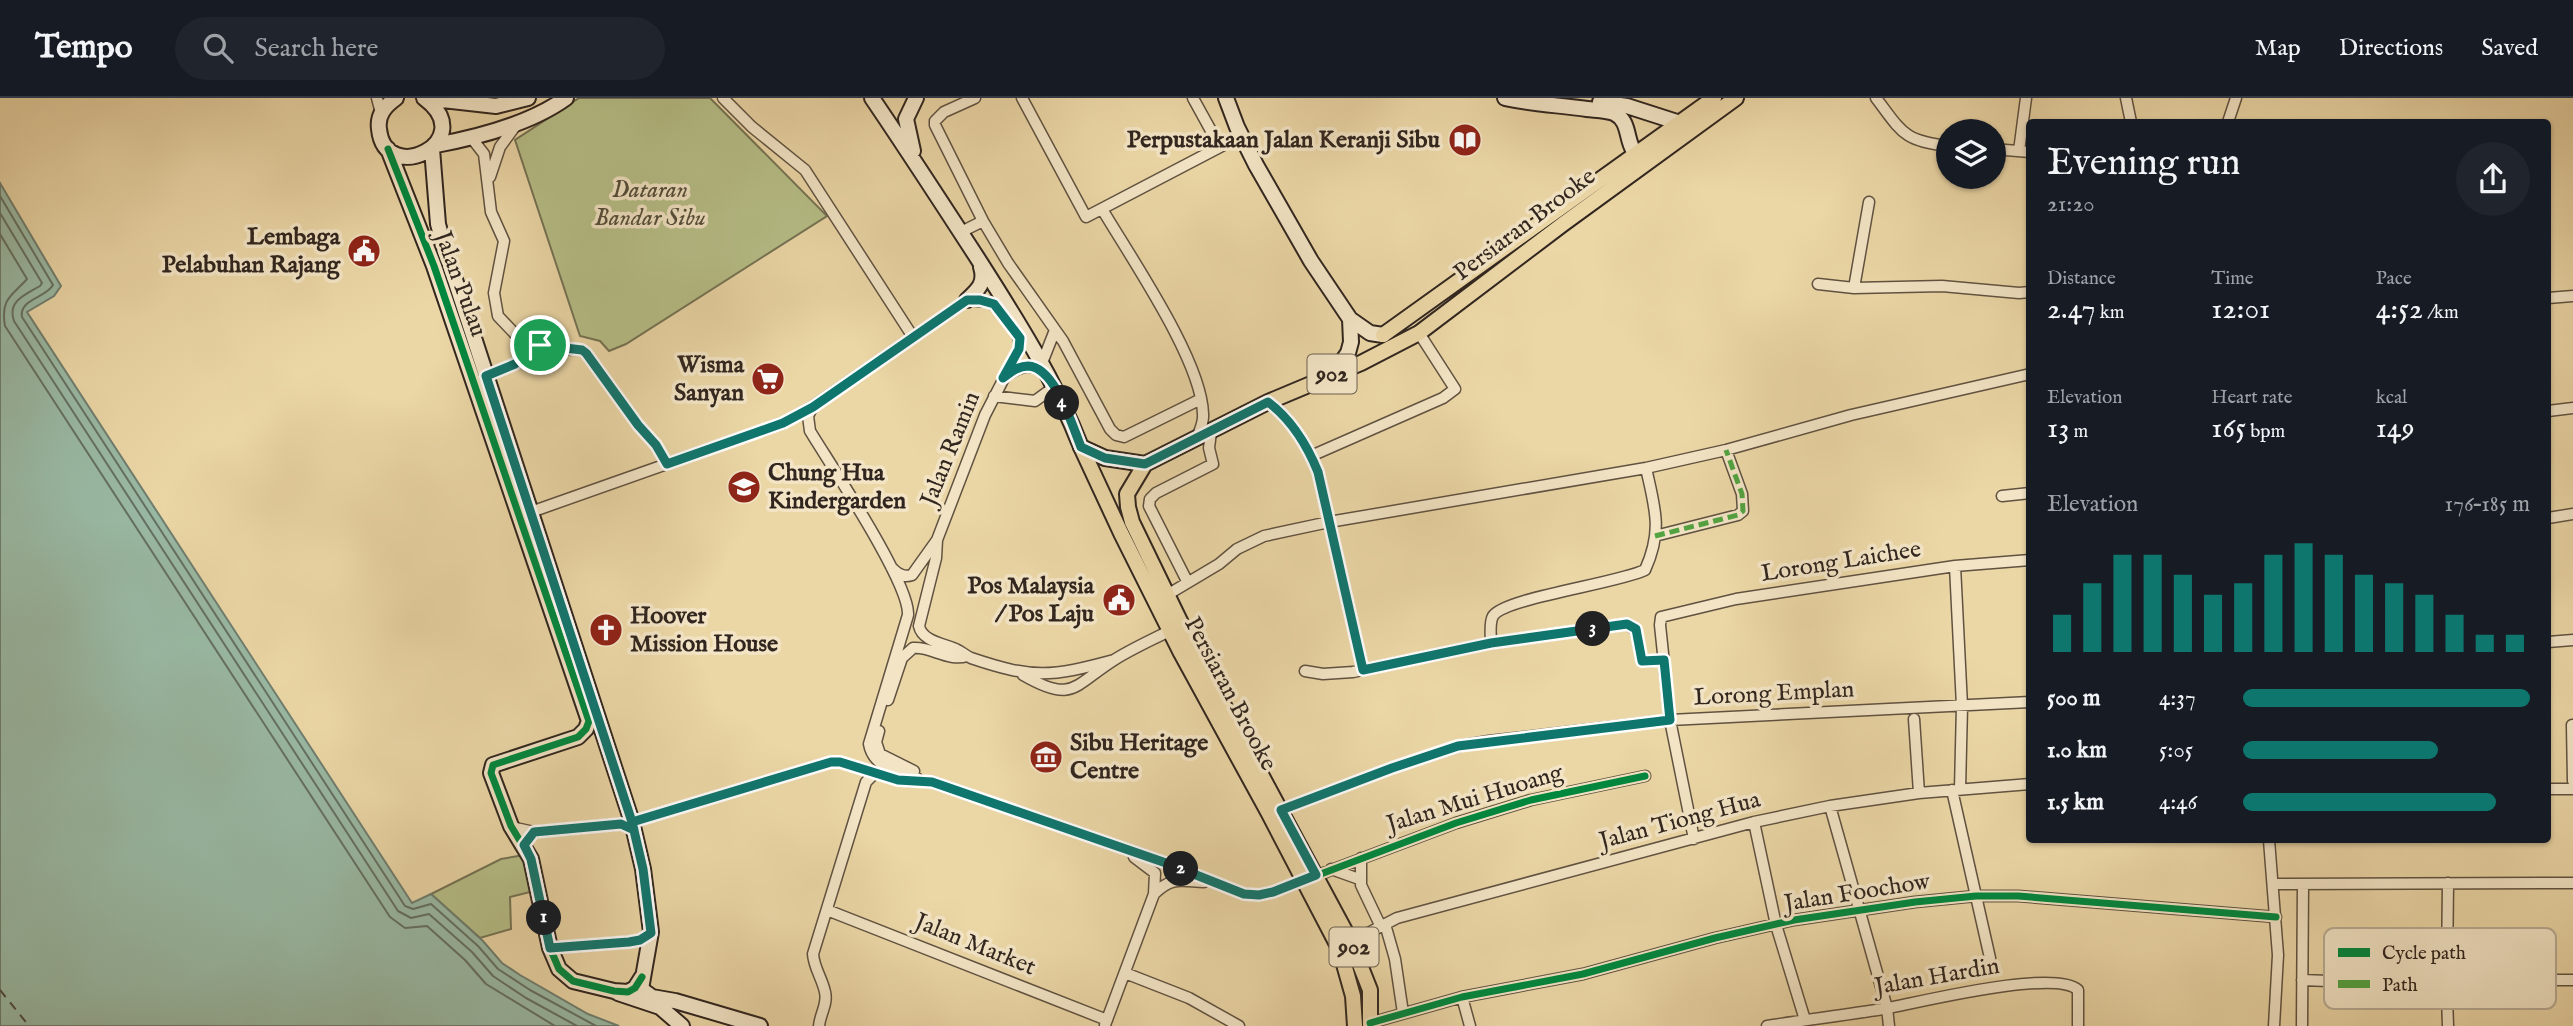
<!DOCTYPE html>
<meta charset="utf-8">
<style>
body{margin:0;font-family:"IM FELL English",serif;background:#20242c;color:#f1f3f6;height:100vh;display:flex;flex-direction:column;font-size:26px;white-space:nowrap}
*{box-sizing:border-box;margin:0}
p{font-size:23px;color:#9ea1a6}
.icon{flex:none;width:38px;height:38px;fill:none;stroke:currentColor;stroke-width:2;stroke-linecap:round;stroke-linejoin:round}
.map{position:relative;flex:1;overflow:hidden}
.panel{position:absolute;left:2026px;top:21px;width:525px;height:724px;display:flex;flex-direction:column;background:#171b24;border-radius:7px;box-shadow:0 2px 5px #0004}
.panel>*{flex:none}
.buttons{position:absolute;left:1936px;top:21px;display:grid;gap:14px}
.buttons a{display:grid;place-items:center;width:70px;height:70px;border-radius:50%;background:#171b24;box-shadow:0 2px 5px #0004;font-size:35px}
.pin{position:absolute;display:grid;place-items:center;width:60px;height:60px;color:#fff;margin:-30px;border:4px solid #fff;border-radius:50%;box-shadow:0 2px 7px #0007}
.km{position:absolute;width:35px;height:35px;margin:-18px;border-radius:50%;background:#222;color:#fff;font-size:19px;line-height:35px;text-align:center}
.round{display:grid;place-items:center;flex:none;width:74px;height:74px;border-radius:37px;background:#20242c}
.overview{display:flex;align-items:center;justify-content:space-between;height:119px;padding:0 21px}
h1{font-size:38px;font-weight:600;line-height:52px}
.stats{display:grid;grid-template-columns:repeat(3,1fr);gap:10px;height:119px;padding:7px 21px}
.stats div{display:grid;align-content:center}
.stats b{font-size:30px;font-weight:600}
.stats small{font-size:19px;font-weight:400}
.stats p{font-size:19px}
.chart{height:196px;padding:14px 21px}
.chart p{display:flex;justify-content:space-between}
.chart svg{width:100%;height:126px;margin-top:7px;stroke:#0f766e;stroke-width:6}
ul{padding:0 21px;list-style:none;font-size:23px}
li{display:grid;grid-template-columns:112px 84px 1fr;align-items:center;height:52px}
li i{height:18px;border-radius:9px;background:#0f766e}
header{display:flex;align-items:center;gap:42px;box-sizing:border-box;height:98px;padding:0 35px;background:#171b24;border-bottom:2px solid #363941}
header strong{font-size:33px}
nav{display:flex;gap:38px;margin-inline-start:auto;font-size:24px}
.search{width:490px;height:63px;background:#20242c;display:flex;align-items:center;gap:18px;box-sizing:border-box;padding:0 24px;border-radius:38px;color:#9ea1a6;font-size:26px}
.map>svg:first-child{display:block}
</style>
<header>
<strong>Tempo</strong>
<div class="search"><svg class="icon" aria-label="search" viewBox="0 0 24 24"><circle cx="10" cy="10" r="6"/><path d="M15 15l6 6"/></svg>Search here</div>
<nav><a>Map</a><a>Directions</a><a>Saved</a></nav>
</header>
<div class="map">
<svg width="2573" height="928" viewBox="0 0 2573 928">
<rect width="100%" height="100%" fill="#ebd6a6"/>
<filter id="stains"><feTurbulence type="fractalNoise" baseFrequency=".00286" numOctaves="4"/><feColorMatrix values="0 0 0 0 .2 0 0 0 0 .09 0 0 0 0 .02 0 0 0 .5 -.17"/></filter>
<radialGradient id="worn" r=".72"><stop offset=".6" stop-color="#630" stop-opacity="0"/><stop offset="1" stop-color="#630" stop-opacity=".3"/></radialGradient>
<!-- green -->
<path fill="#b6be87" stroke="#747253" stroke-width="2" d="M579 0H710L827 118 626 246 609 253 600 243 580 238 515 42Z
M524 757 530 794 510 799 511 831 480 840 431 796 501 761Z"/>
<!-- water -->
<path fill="#99b9a4" stroke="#6f7e6f" stroke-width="2" d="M0 85 61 188 54 198 27 214 412 805 431 796 483 843 502 865 520 877 588 916 619 928H0Z"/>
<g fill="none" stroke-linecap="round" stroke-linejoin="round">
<!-- shore -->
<path stroke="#657062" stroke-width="2" d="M0 98 53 187C46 200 19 201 22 219L405 808 413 811 431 806 478 848 498 871 530 892 596 928
M0 115 42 185 40 188C25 197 7 203 14 223L398 813 411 820 429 816 472 854 493 878 526 900 577 928
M0 136 27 181C13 197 0 200 5 228L390 819 405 830 427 828 465 862 486 886 555 928"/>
<!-- ferry -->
<path stroke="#4b4b40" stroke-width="2" stroke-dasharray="9 7" stroke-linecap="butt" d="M0 892 29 928"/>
<defs>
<path id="street" d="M377 0 381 15
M723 0 752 29 805 72 913 239
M975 0 944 14 935 23V27L983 123 1008 165 1063 243 1110 331 1116 337 1124 339 1201 301
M1022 0 1086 119 1241 38
M1193 0 1220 49
M1876 0C1902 34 1903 43 1948 48
M2126 0 2131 24
M2228 24 2236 0
M470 38 484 56 491 114 504 143 494 195 498 218 516 237 526 242 557 251 582 252 586 255 638 327 656 347 667 366
M1993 51 2030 54
M2019 53 2026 0
M490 79 500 49 516 27
M1102 111C1131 160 1202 263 1203 316 1204 325 1199 334 1196 342
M961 134 983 123
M1818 186 1854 190 1942 188 2019 195 2030 194
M1854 190 1869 104
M2548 200 2573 198
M1042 265 1055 232
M486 278 515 266 540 247
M1006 278C1020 268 1030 265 1045 275
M994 298 1035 303 1050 292 1051 283
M1268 304C1292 322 1307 347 1318 374L1363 572
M812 310 808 318 810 333C830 366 910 485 908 517L869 646C873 670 898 672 917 680
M2548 313 2573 310
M1311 358 1443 300 1455 291 1419 235
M2002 398 2030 395
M531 414 783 325 812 309 967 202 990 204C1002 213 1023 236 1019 251L985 317 937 442 912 477C903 480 897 475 891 469
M2548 420 2573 416
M1655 438 1738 417 1743 413 1742 396 1726 352
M937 442 936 460 919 528C922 542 940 545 953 550 960 552 964 557 971 560 1033 581 1051 579 1114 562
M1955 468 1962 608 1960 691
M1187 483 1149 408 1150 401 1156 395 1213 366 1209 350 1211 334
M1167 497 1219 466 1237 451 1264 438 1329 424 1646 370 1726 352 1851 317 2030 276
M2548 544 2573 542
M1491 545C1491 538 1489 525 1493 518 1504 500 1619 485 1645 472 1663 432 1655 411 1646 370
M1305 573 1323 576 1353 574 1491 545 1627 526 1636 532 1642 563 1664 562
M1023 577C1073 606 1073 588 1114 562 1133 550 1154 541 1173 531
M888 602 902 560 913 550C931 548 948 564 967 558
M1914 621 1919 695
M2572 627 2573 683
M879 633 876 644 880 656 914 673
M2548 691H2573
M1952 692 1990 860
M1830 708 1887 910 1889 928
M1281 712 1392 670 1459 648 1489 643 1670 622 2030 604
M632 724 831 664H840L898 682 932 684 1166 765 1244 796 1259 797 1273 794 1456 725 1531 702 1645 678
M1754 724 1776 827 1805 922
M511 729 534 734 621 726 634 732
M1694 741 1670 622 1660 527 1661 519 1736 501 1955 468 2030 462
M2269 742 2278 857 2274 928
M1361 760V787L1381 829
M1331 771 1359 781
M2273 786 2573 785
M1154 796C1172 778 1181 783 1204 784
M827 812 1107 922
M1385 826 1395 861 1403 915
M1351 844 1397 820 1754 724 1830 708 1919 695 2030 686
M550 850 629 844 640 842 651 834
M2434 884a15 15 0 1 1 30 0a15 15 0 1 1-30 0Z
M2447 870 2448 785
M1125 875 1189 900 1239 928
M2302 882 2434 887
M2463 882H2573
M1462 899 1470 928
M2447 899 2448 928
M1370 925 1462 899 1583 876 1715 840 1794 822 1915 804 1976 798H2018L2276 819
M1105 927 1154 796 1155 775 1134 759
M819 928C820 916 828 906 825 894 822 880 814 870 813 856L866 684 875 675
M1767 928C1806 922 1845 917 1883 911 1917 905 2055 870 2078 892V928
M2302 928 2303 786"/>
<path id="secondary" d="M396 0C385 8 377 17 379 31 385 90 482 43 424 0
M425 0 496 8 528 0
M872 0C908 53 943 107 978 161 1017 222 1055 282 1081 349
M1226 0 1237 29 1256 67 1311 163 1350 221 1351 244 1348 255 1334 275
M1505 0C1532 6 1559 7 1587 11 1595 12 1606 12 1614 15 1635 25 1621 54 1646 61
M1600 4 1627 8 1680 25
M436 47C479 39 530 26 566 0
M388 51 434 168 589 623 586 631 578 639 493 667 491 675 511 728 531 761 550 850 559 871 573 883 614 893 628 894 635 890 642 879
M432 51 438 126 444 148 632 724 643 771 651 834 641 891 652 899 675 903 760 928
M913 53 906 21 916 0
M967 202C978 192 986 185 981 169
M1350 221 1370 235 1383 237
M618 895 660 909 682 928"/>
<path id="primary" d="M1383 237 1714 0
M1081 349 1121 435 1181 555 1268 714 1340 852 1353 898 1355 928
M1081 349 1105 360 1145 366
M1370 928V892L1351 844 1193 550 1132 424 1128 409 1127 396 1145 366 1268 304 1361 265 1419 235 1563 126 1736 0"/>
</defs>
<!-- street casing -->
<use href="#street" stroke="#605241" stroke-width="13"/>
<!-- secondary casing -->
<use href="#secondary" stroke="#31261f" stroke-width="18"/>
<!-- primary casing -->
<use href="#primary" stroke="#31261f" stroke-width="18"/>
<!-- street -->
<use href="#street" stroke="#f2e4c5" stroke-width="10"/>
<!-- secondary -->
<use href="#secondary" stroke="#f2e4c5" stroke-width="14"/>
<!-- primary -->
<use href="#primary" stroke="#ebd6a6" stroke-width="14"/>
<!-- quiet -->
<path stroke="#52a341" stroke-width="5" stroke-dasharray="10 5" stroke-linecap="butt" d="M1655 438 1738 417 1743 413 1742 396 1726 352"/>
<defs>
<path id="cycleway" d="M388 51 434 168 589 623 586 631 578 639 493 667 491 675 511 728 531 761 550 850 559 871 573 883 614 893 628 894 635 890 642 879
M632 724 831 664H840L898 682 932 684 1166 765 1244 796 1259 797 1273 794 1456 725 1531 702 1645 678
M1370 925 1462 899 1583 876 1715 840 1794 822 1915 804 1976 798H2018L2276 819"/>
</defs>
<!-- cycleway casing -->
<use href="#cycleway" stroke="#f2e4c5" stroke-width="11"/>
<!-- cycleway -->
<use href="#cycleway" stroke="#00873e" stroke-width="7"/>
</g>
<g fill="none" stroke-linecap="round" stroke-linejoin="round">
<defs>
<path id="route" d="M540 247 515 266 486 278 632 724 643 771 651 835 640 842 629 844 550 850 531 761 524 747 534 734 621 726 634 732 632 724 831 664H840L898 682 932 684 1166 765 1244 796 1259 797 1273 794 1316 777 1281 712 1392 670 1458 648 1670 622 1664 562 1642 563 1636 531 1627 526 1491 545 1363 572 1318 374C1307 347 1292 322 1268 304L1145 366 1105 360 1081 349C1072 327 1055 269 1028 268 1018 268 1011 274 1003 280L1019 251 1020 240 994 206 980 202H967L813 309 783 325 667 366 656 347 638 327 586 255 582 252 540 247"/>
</defs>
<!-- route casing -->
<use href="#route" stroke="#fff" stroke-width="14"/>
<!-- route -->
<use href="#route" stroke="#0f766e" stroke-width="9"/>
</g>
<!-- icons -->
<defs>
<symbol id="library-disc" viewBox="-11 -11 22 22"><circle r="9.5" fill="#8f2418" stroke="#f2e4c5"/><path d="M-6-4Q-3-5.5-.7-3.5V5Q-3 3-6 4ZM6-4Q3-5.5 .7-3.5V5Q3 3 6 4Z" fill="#fff"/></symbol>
<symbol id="civic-disc" viewBox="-11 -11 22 22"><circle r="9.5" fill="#8f2418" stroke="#f2e4c5"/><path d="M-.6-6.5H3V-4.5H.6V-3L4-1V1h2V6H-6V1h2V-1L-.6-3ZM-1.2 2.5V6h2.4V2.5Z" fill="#fff"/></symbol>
<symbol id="supermarket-disc" viewBox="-11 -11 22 22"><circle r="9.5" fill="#8f2418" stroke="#f2e4c5"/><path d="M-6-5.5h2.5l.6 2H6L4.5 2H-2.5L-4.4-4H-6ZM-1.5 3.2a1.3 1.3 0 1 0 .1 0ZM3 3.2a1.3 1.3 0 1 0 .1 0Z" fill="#fff"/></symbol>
<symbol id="school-disc" viewBox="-11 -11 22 22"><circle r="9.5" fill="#8f2418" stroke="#f2e4c5"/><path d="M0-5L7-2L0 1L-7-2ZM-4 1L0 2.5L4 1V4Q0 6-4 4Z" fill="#fff"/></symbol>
<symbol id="church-disc" viewBox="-11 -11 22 22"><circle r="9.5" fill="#8f2418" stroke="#f2e4c5"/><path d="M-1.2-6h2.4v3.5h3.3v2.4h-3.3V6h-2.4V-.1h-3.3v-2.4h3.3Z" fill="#fff"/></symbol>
<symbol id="museum-disc" viewBox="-11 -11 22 22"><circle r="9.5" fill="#8f2418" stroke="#f2e4c5"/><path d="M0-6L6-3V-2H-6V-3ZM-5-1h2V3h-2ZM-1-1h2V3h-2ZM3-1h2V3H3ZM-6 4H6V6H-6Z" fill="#fff"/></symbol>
</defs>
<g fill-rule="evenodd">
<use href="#library-disc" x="1446" y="23" width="38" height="38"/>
<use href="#civic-disc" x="345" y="134" width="38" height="38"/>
<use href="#supermarket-disc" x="749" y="262" width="38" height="38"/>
<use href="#school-disc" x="725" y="370" width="38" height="38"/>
<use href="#civic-disc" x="1100" y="483" width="38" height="38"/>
<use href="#church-disc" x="587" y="513" width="38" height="38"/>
<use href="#museum-disc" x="1027" y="640" width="38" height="38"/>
</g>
<g text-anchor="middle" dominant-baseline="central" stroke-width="7" stroke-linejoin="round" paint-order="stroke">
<!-- shield labels -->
<g fill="#f2e4c5" stroke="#6b5f51" stroke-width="2">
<rect x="1307.5" y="256.5" width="49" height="39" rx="5"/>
<rect x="1329.5" y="829.5" width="49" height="39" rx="5"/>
</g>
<g font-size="23" font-weight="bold" fill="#31261f">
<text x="1332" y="276">902</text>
<text x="1354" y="849">902</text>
</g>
<!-- poi labels -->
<g font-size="24" font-weight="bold" fill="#31261f" stroke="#f2e4c5" text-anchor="end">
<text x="1440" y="42">Perpustakaan Jalan Keranji Sibu</text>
<text x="340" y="139">Lembaga<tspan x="340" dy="28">Pelabuhan Rajang</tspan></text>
<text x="744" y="267">Wisma<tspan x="744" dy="28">Sanyan</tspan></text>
<text x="768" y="375" text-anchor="start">Chung Hua<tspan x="768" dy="28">Kindergarden</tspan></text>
<text x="1094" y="488">Pos Malaysia<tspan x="1094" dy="28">/ Pos Laju</tspan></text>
<text x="630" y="518" text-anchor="start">Hoover<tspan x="630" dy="28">Mission House</tspan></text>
<text x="1070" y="645" text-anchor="start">Sibu Heritage<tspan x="1070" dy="28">Centre</tspan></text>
</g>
<!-- park labels -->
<g font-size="24" font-style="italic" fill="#524c39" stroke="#f2e4c5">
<text x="650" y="92">Dataran<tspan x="650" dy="28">Bandar Sibu</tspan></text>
</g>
<!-- street labels -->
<g font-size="24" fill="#31261f" stroke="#f2e4c5">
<text transform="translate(1525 127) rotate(-37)">Persiaran Brooke</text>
<text transform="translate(460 186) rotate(70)">Jalan Pulau</text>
<text transform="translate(951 351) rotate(-68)">Jalan Ramin</text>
<text transform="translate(1841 464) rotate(-9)">Lorong Laichee</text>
<text transform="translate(1230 596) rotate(62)">Persiaran Brooke</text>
<text transform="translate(1774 596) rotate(-3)">Lorong Emplan</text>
<text transform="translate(1475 701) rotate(-17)">Jalan Mui Huoang</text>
<text transform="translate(1680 723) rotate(-15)">Jalan Tiong Hua</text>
<text transform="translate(1857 795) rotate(-9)">Jalan Foochow</text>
<text transform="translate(975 847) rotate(22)">Jalan Market</text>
<text transform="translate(1937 879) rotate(-10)">Jalan Hardin</text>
</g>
</g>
<!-- legend -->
<rect x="2324" y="830" width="232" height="81" rx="10" fill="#f2e4c5" stroke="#b8ab93" stroke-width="2"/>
<rect x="2338" y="850" width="32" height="9" fill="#00873e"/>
<rect x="2338" y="882" width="32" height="8" fill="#52a341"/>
<g font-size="19" fill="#31261f">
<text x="2382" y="861">Cycle path</text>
<text x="2382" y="893">Path</text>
</g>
<rect width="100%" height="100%" filter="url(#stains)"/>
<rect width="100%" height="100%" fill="url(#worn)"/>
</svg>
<div class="buttons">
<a><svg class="icon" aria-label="layers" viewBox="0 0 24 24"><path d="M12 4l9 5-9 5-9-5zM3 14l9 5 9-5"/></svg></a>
</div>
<div class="pin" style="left:540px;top:247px;background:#1e9e55"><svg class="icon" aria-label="arrive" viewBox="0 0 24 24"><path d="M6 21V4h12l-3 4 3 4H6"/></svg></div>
<b class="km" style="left:544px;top:820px">1</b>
<b class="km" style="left:1181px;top:771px">2</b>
<b class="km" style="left:1593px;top:531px">3</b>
<b class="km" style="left:1062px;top:305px">4</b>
<section class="panel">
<div class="overview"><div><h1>Evening run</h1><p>21:20</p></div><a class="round"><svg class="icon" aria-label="share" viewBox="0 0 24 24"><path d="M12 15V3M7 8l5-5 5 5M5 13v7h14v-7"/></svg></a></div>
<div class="stats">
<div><p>Distance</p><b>2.47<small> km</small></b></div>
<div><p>Time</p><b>12:01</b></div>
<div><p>Pace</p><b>4:52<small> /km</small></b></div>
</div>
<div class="stats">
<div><p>Elevation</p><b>13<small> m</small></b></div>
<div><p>Heart rate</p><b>165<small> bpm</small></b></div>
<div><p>kcal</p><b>149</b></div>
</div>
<div class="chart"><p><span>Elevation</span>176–185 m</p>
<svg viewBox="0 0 160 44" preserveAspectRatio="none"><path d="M5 44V31M15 44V20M25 44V10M35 44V10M45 44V17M55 44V24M65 44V20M75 44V10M85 44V6M95 44V10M105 44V17M115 44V20M125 44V24M135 44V31M145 44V38M155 44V38"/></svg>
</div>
<ul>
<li><b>500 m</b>4:37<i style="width:100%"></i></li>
<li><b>1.0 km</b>5:05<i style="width:68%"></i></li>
<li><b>1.5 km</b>4:46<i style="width:88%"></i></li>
</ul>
</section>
</div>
